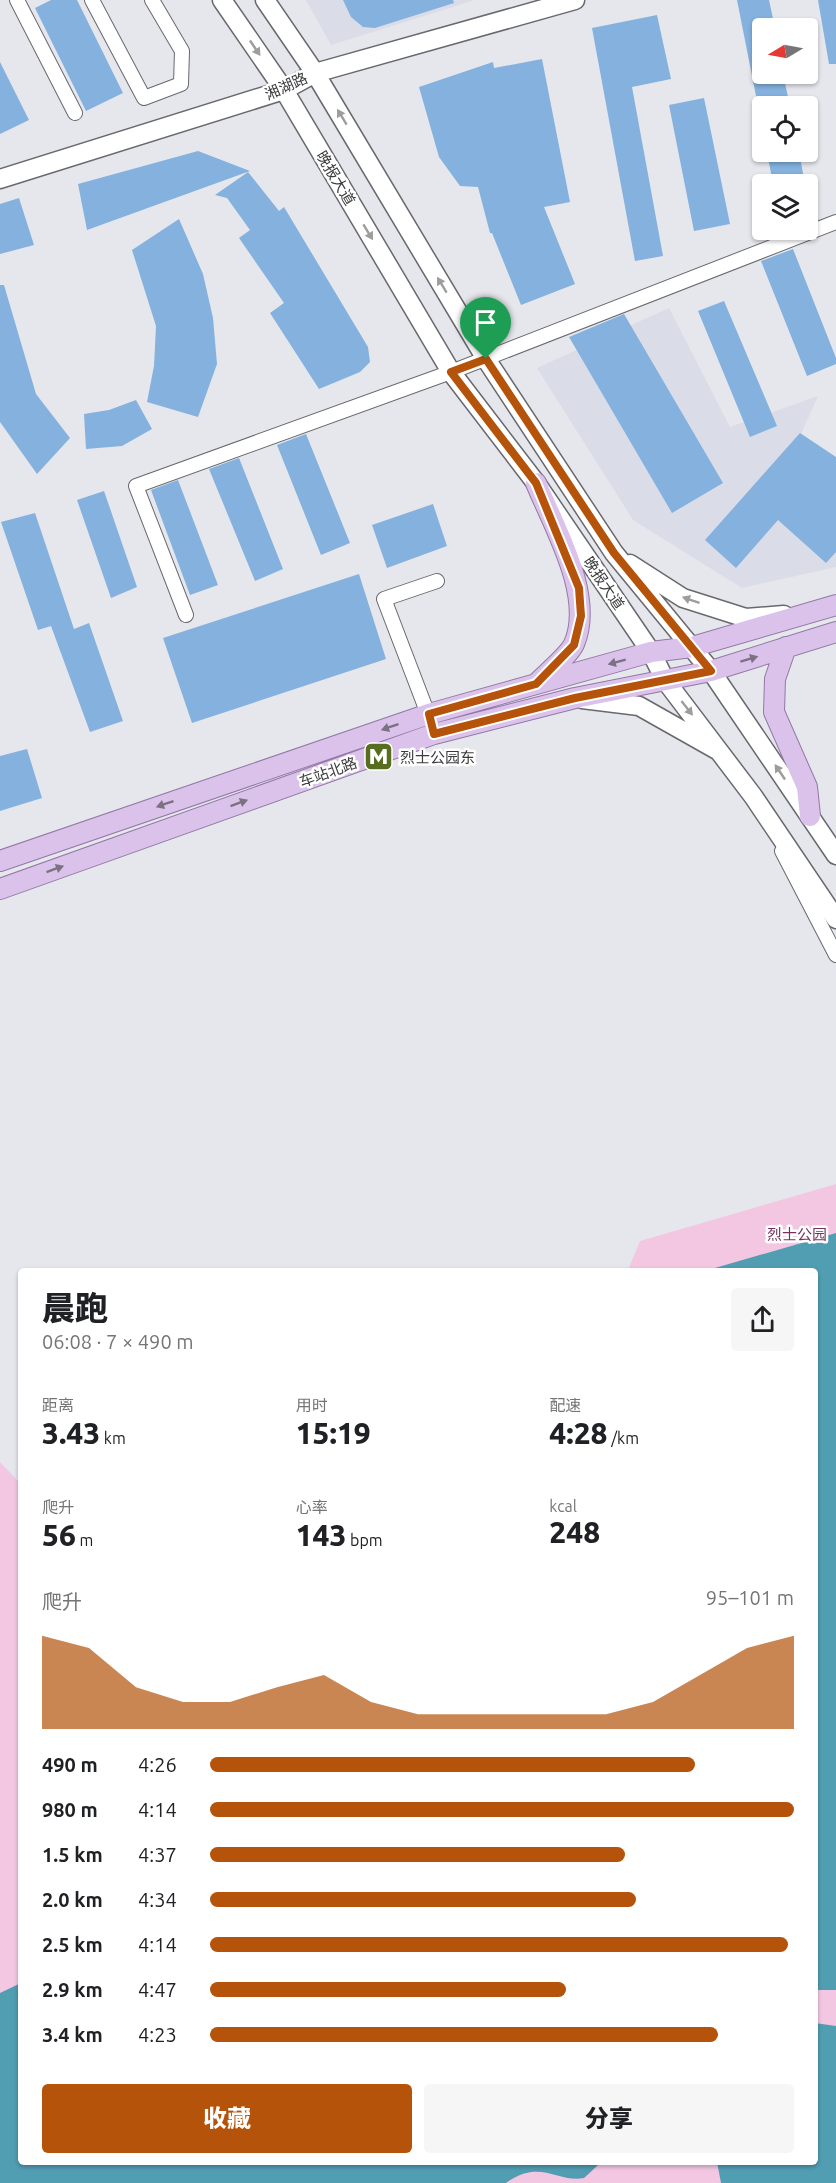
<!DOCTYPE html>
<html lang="zh">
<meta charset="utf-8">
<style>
body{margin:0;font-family:Ubuntu,"Noto Sans SC",sans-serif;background:#f6f6f6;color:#202124;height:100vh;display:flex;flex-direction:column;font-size:22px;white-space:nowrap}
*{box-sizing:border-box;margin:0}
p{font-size:20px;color:#757577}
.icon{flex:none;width:33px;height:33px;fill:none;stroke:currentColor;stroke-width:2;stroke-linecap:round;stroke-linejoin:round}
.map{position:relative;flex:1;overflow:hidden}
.side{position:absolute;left:18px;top:1268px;width:800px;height:897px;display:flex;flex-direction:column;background:#fff;border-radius:6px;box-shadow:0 2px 4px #0004}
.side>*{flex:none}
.needle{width:39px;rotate:260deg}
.buttons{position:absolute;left:752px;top:18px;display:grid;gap:12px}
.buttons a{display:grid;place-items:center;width:66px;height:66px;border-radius:6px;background:#fff;box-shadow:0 2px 4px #0004;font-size:30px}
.pin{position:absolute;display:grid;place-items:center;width:51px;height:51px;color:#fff;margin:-62px -26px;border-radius:50% 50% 50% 0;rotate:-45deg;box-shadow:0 0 6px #0007}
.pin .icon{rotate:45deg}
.round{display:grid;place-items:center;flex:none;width:63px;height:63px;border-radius:6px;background:#f6f6f6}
.head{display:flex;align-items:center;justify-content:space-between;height:102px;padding:0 24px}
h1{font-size:33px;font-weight:800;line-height:45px}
.figures{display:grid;grid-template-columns:repeat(3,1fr);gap:9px;height:102px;padding:6px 24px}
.figures div{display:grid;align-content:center}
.figures b{font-size:30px;font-weight:800}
.figures small{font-size:16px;font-weight:400}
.figures p{font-size:16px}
.chart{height:168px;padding:12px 24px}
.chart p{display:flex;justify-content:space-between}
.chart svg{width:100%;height:108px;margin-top:6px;fill:#b45309;opacity:.7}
.cta{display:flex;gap:12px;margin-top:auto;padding:12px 24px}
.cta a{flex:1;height:69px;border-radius:6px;background:#b45309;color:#fff;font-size:24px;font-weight:800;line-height:69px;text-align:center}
.cta a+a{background:#f6f6f6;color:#202124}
ul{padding:0 24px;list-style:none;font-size:20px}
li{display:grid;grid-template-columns:96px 72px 1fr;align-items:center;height:45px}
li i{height:15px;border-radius:8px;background:#b45309}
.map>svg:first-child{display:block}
</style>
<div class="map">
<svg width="836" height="2183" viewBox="0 0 836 2183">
<rect width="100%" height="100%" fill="#e6e7ec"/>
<!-- built -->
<path fill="#dadce8" d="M306 0H472V1L331 45Z
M669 308 730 427 818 396 788 463 836 497V567L742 588 633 520 537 368Z"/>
<!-- green -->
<path fill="#f3c7e2" d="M836 1184V2183H0V1462L21 1484V2162H814V1270H628L640 1241Z"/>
<!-- water -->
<path fill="#519db2" d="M836 1233V1990H814V1270H708Z
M21 1983V2162H602C596 2166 590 2173 584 2178 557 2183 540 2158 506 2183H0V1993Z
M815 2023 836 2026V2183H721L717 2162H814Z"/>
<!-- building -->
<path fill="#84b1de" d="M51 0H77L123 93 86 111 35 8Z
M343 0H453L454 3 375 28 363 27 351 17Z
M737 0H769L775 28H762V74H783L790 106H758Z
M818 0H836V64H829Z
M657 15 671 79 632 87 663 256 635 261 592 28Z
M542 59 570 202 544 207 575 284 521 305 492 233H490L478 187 460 186 439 157 419 87 493 62 494 68Z
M0 62 29 120 0 134Z
M704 98 730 224 694 231 669 105Z
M198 151 250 171 87 230 78 184Z
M767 152H799L805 184H773Z
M248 172 279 211 284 207 368 347 370 362 360 372 319 389 270 313 284 303 239 238 250 230 227 198 215 195Z
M19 198 34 245 0 254V204Z
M179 219 203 274 213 318 217 364 198 417 147 402 154 366 156 326 132 250Z
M793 249 836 358V364L807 376 761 261Z
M0 285H4L36 394 70 438 37 474 0 422Z
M724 301 777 426 750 437 698 311Z
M624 314 723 483 672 513 569 337Z
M136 400 152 429 122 446 86 449 84 414 109 410Z
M800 433 836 457V552L826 563 778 520 736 568 705 540Z
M306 434 350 543 321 555 277 445Z
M239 458 283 569 255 581 209 469Z
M178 480 218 585 190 595 151 490Z
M104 491 137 587 111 598 77 500Z
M433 504 447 546 387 568 372 525Z
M35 513 74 629 89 623 123 721 90 732 51 626 38 630 1 522Z
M359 574 386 659 192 723 163 638Z
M27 749 42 798 0 811V756Z"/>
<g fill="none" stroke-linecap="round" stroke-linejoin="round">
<defs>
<path id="street" d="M17 0 75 113
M92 0 144 98 181 84 182 51 152 0
M186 615 136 486 451 372 836 222
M431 722 384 599 437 581
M782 851 836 955"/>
<path id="secondary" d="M222 0 284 90 451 372 536 483 651 652 665 680 753 796 836 919
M265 0 315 73 486 359 614 553 711 671 836 855
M0 179 284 90 315 73 575 0
M630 564 683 598 746 618 784 615
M582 699 639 706 717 750"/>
<path id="primary" d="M536 483C554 527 595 596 574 644 569 655 546 674 536 684
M786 647 775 679 774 712 807 787 810 816
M0 861 429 714 651 652 692 647 836 605
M0 889 434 734 575 698 711 671 836 632"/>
</defs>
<!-- street casing -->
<use href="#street" stroke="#68696e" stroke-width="16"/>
<!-- secondary casing -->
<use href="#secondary" stroke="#68696e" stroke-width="21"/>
<!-- primary casing -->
<use href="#primary" stroke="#9279a5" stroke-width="22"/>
<!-- street -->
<use href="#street" stroke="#fff" stroke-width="14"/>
<!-- secondary -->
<use href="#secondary" stroke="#fff" stroke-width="18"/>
<!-- primary -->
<use href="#primary" stroke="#dac2eb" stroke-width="20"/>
</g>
<!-- one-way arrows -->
<defs><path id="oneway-solid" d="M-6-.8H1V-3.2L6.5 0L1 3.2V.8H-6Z" transform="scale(1.5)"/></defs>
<g fill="#9d9d9e">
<use href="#oneway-solid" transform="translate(255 48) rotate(56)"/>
<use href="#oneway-solid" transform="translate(342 117) rotate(-121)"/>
<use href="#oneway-solid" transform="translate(368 232) rotate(59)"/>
<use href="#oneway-solid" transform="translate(442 285) rotate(-121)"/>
<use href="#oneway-solid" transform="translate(691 600) rotate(-161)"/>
<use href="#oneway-solid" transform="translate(687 708) rotate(52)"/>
<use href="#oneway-solid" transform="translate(780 772) rotate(-124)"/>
</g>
<g fill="#7b7183">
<use href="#oneway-solid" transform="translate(749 659) rotate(-17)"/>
<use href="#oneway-solid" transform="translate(617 662) rotate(165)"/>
<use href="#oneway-solid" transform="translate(390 727) rotate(161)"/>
<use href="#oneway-solid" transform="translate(239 803) rotate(-20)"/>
<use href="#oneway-solid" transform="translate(165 804) rotate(161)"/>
<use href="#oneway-solid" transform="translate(55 869) rotate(-20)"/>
</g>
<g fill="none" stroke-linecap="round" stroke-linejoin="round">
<defs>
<path id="route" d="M486 359 614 553 711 671 575 698 434 734 429 714 536 684 574 645 581 616 579 588 536 483 451 372Z"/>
</defs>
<!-- route casing -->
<use href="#route" stroke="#fff" stroke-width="12"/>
<!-- route -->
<use href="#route" stroke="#b45309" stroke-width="8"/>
</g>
<!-- icons -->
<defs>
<symbol id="metro-square" viewBox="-11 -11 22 22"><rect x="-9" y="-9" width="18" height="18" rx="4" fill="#576e20" stroke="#fff"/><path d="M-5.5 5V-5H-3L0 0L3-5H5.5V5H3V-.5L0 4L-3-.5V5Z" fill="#fff"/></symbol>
</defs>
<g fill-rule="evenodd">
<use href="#metro-square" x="362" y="740" width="33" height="33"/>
</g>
<g text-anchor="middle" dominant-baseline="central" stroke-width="5" stroke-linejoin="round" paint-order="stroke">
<!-- street labels -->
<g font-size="15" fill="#3b3b3d" stroke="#fff">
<text transform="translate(286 86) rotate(-24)">湘湖路</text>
<text transform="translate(336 178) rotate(59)">晚报大道</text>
<text transform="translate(604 583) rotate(56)">晚报大道</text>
<text transform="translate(328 772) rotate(-20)">车站北路</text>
</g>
<!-- poi labels -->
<g font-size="15" fill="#3b3b3d" stroke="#fff" text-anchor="start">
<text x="400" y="757">烈士公园东</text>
</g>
<!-- park labels -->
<g font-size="15" fill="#75325f" stroke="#fff">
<text x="797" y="1234">烈士公园</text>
</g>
</g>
</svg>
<div class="buttons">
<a><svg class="needle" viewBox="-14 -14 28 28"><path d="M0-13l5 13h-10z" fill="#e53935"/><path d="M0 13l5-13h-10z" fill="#757577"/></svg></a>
<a><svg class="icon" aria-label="locate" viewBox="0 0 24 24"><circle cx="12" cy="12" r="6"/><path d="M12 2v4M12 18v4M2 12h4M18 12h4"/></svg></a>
<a><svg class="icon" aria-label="layers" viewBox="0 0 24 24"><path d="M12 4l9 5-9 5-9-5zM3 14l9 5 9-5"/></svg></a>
</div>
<div class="pin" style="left:486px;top:359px;background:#1e9e55"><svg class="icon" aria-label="arrive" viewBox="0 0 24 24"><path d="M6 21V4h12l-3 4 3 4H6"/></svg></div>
<section class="side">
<div class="head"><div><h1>晨跑</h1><p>06:08 · 7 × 490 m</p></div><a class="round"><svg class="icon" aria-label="share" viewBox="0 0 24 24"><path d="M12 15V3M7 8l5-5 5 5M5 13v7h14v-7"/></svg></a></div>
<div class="figures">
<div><p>距离</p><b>3.43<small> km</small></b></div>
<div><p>用时</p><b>15:19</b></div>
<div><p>配速</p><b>4:28<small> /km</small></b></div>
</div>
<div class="figures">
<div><p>爬升</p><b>56<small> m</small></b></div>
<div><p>心率</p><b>143<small> bpm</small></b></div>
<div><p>kcal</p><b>248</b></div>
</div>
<div class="chart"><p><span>爬升</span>95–101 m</p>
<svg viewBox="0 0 160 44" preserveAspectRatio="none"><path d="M0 44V6L10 11L20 27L30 33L40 33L50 27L60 22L70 33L80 38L90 38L100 38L110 38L120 38L130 33L140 22L150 11L160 6V44z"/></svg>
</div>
<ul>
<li><b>490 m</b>4:26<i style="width:83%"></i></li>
<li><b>980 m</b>4:14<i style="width:100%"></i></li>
<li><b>1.5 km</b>4:37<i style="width:71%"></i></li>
<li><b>2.0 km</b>4:34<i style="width:73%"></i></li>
<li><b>2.5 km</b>4:14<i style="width:99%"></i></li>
<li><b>2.9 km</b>4:47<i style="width:61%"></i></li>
<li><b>3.4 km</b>4:23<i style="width:87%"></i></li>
</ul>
<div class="cta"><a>收藏</a><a>分享</a></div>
</section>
</div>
